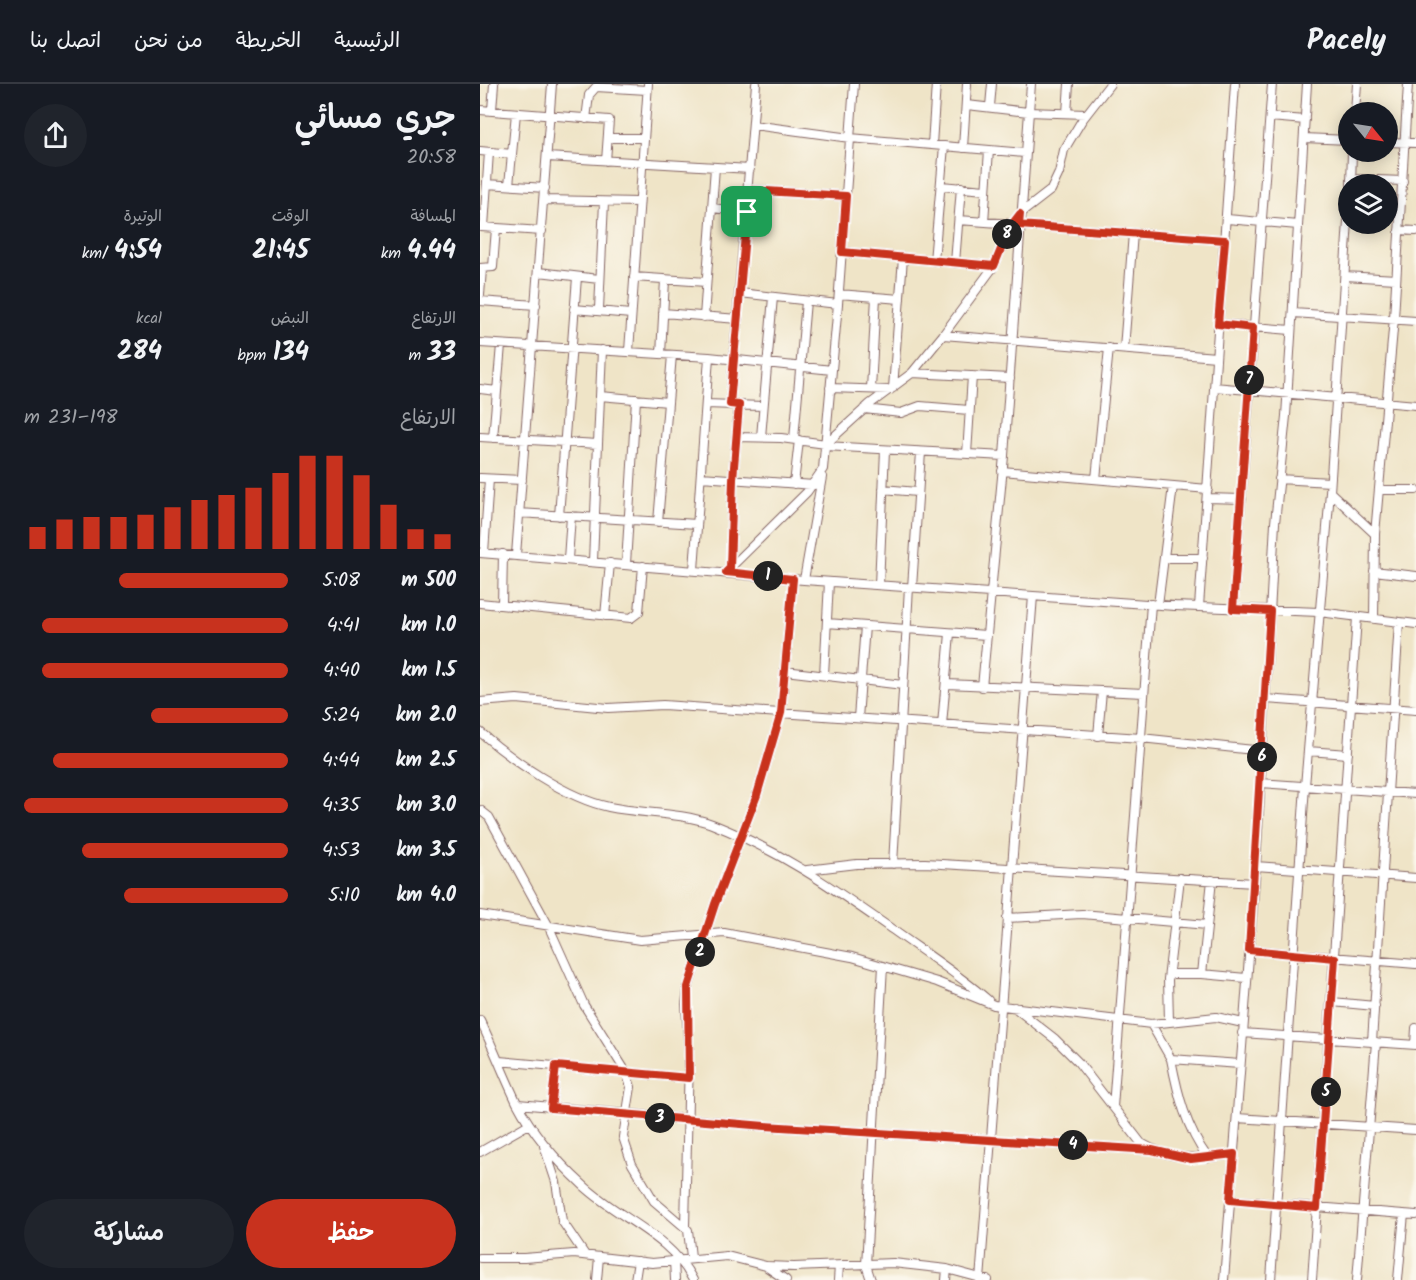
<!DOCTYPE html>
<html lang="ar">
<meta charset="utf-8">
<style>
body{margin:0;font-family:Kalam,"Playpen Sans Arabic",sans-serif;background:#20242c;color:#f1f3f6;direction:rtl;height:100vh;display:flex;flex-direction:column;font-size:22px;white-space:nowrap}
*{box-sizing:border-box;margin:0}
p{font-size:20px;color:#9ea1a6}
.icon{flex:none;width:33px;height:33px;fill:none;stroke:currentColor;stroke-width:2;stroke-linecap:round;stroke-linejoin:round}
.map{position:relative;flex:1;overflow:hidden;direction:ltr}
.sheet{display:flex;flex-direction:column;background:#171b24;width:480px}
.sheet>*{flex:none}
.needle{width:39px;rotate:120deg}
.buttons{position:absolute;left:858px;top:18px;display:grid;gap:12px}
.buttons a{display:grid;place-items:center;width:60px;height:60px;border-radius:50%;background:#171b24;box-shadow:0 3px 15px #0003;font-size:30px}
.pin{position:absolute;display:grid;place-items:center;width:51px;height:51px;color:#fff;margin:-26px;border-radius:12px;box-shadow:0 3px 9px #0006}
.km{position:absolute;width:30px;height:30px;margin:-15px;border-radius:50%;background:#222;color:#fff;font-size:16px;line-height:30px;text-align:center}
.round{display:grid;place-items:center;flex:none;width:63px;height:63px;border-radius:32px;background:#20242c}
.overview{display:flex;align-items:center;justify-content:space-between;height:102px;padding:0 24px}
h1{font-size:33px;font-weight:600;line-height:45px}
.figures{display:grid;grid-template-columns:repeat(3,1fr);gap:9px;height:102px;padding:6px 24px}
.figures div{display:grid;align-content:center}
.figures b{font-size:26px;font-weight:600}
.figures small{font-size:16px;font-weight:400}
.figures p{font-size:16px}
.chart{height:168px;padding:12px 24px}
.chart p{display:flex;justify-content:space-between}
.chart svg{width:100%;height:108px;margin-top:6px;stroke:#c8321e;stroke-width:6}
.primary-button{display:flex;gap:12px;margin-top:auto;padding:12px 24px}
.primary-button a{flex:1;height:69px;border-radius:36px;background:#c8321e;color:#fff;font-size:24px;font-weight:600;line-height:69px;text-align:center}
.primary-button a+a{background:#20242c;color:#f1f3f6}
ul{padding:0 24px;list-style:none;font-size:20px}
li{display:grid;grid-template-columns:96px 72px 1fr;align-items:center;height:45px}
li i{height:15px;border-radius:8px;background:#c8321e}
header{display:flex;align-items:center;gap:36px;box-sizing:border-box;height:84px;padding:0 30px;background:#171b24;border-bottom:2px solid #363941}
header strong{font-size:28px}
nav{display:flex;gap:33px;margin-inline-start:auto;font-size:21px}
main{display:flex;flex:1;min-height:0}
.map>svg:first-child{display:block}
</style>
<header>
<strong>Pacely</strong>
<nav><a>الرئيسية</a><a>الخريطة</a><a>من نحن</a><a>اتصل بنا</a></nav>
</header>
<main>
<div class="map">
<svg width="936" height="1196" viewBox="0 0 936 1196">
<rect width="100%" height="100%" fill="#fbf7ec"/>
<filter id="ink" filterUnits="userSpaceOnUse"><feTurbulence type="fractalNoise" baseFrequency=".0167" numOctaves="2"/><feDisplacementMap in="SourceGraphic" scale="12" xChannelSelector="R" yChannelSelector="G"/><feConvolveMatrix kernelMatrix="1 2 1 2 8 2 1 2 1" color-interpolation-filters="sRGB"/></filter>
<filter id="wash" filterUnits="userSpaceOnUse"><feTurbulence type="fractalNoise" baseFrequency=".008" numOctaves="4" result="noise"/><feDisplacementMap in="SourceGraphic" scale="24" xChannelSelector="R" yChannelSelector="G"/><feGaussianBlur stdDeviation="1.35" result="paint"/><feColorMatrix in="noise" values="0 0 0 0 0 0 0 0 0 0 0 0 0 0 0 0 0 1.4 0 .05"/><feComposite in="paint" operator="in"/></filter>
<g filter="url(#wash)">
<rect width="100%" height="100%" fill="#efe4c7"/>
</g>
<g filter="url(#ink)">
<g fill="none" stroke-linecap="round" stroke-linejoin="round">
<defs>
<path id="minor" d="M487 21 548 28 606 30
M510 22 512 0
M0 26 129 36 126 77
M12 26 14 0
M875 28 877 0
M587 29 589 0
M790 33 825 36
M106 35 109 11 116 3 167 6
M273 41 370 54 545 69
M128 54H164
M824 54 868 56
M908 58 936 59
M452 61 456 0
M483 64 487 0
M0 67 32 70
M67 73 270 85
M871 95 923 97
M7 100 65 104
M871 100 872 68
M29 101 36 29
M461 102 505 106
M269 106 366 112
M65 116 158 118
M232 124 267 128
M747 135 818 141
M479 136 532 140
M868 137 850 408 895 450 894 535
M504 138 509 66
M539 141 745 156
M1 143 62 147
M4 143 9 68
M919 146 936 147
M362 168 514 182
M454 177 464 62
M475 179 481 103
M0 184 13 183 16 144
M59 188 119 195
M865 192 916 195
M154 193 226 198
M260 209 358 220
M359 210 420 215
M0 211 2 185
M0 217 56 221
M94 225 151 230
M119 225 124 118
M183 229 258 235
M813 229 936 237
M224 233 235 83
M738 240 811 246
M463 251 736 273
M0 259 229 273 352 286
M644 265 653 149
M149 267 168 0
M181 270 185 196
M432 289 530 294
M734 303 936 321
M350 304 410 306
M413 304 423 174
M0 305 17 307
M391 305 396 213
M120 312 188 318
M226 320 283 322
M250 320 276 0
M384 325 421 329 440 322 489 326
M0 353 118 360
M256 353 301 354 346 360
M281 353 293 213
M13 354 21 261
M314 355 326 217
M346 360 390 320 432 289 463 251 514 182 530 143 540 130 571 106 579 89 584 66 602 36 630 0
M345 362 524 372
M487 370 492 292
M522 387 728 405
M221 393 334 401
M0 394 42 396
M616 395 629 264
M799 395 850 398
M314 400 319 356
M403 405 437 408
M900 406H936
M727 414 762 415
M39 429 217 440
M79 432 97 193
M178 438 192 271
M895 450 914 234 928 0
M0 469 324 496 695 522 839 528 936 540
M4 469 9 395
M36 471 72 0
M684 474H723
M88 475 91 432
M113 477 122 266
M146 480 156 315
M250 484 253 395 259 321
M214 486 229 273
M894 487 936 492
M246 488 327 408 343 385 358 220 374 0
M324 496 342 393
M399 501 405 366
M432 504 441 368
M0 519 151 534 159 528 163 482
M22 521 23 470
M678 521 693 402
M719 523 755 0
M753 525 792 0
M125 532 130 479
M347 539 506 551
M305 587 423 601
M344 591 349 498
M467 600 664 609
M502 603 524 372 551 0
M786 615 936 626
M0 618 37 615 128 624 183 621 661 654 783 667
M378 634 385 542
M462 641 470 549
M0 648C33 677 86 714 129 723 164 730 199 728 232 740 301 767 353 804 413 846 445 869 478 890 508 916
M618 652 622 607
M828 667 868 670
M781 699 936 710
M0 726 9 733 14 742 68 841 104 921 146 988 151 1003 143 1053 152 1080 174 1117 208 1146 211 1173
M413 780 429 503
M776 782 936 794
M327 786 377 780 445 779 774 799
M732 796 722 890 766 894
M0 831 160 856 244 849 372 873 457 898 514 921 671 940 736 933 763 939
M527 834 602 830 727 841
M769 866 936 880
M688 895 700 794
M852 918 895 922
M534 923 575 955 598 978 661 1059C690 1077 722 1075 754 1070
M0 936C13 963 24 992 37 1019 53 1050 78 1078 103 1101 140 1136 189 1150 213 1196
M689 938 688 895 690 890H722
M671 940 691 975
M762 949 936 961
M892 958 919 538
M935 961 936 944
M19 977 209 994
M38 1020 285 1042 672 1066
M633 1023 671 520
M71 1024 76 982
M757 1034 936 1046
M64 1062 76 1098 82 1137 105 1171
M0 1068 49 1040
M728 1074C706 1044 698 1011 691 975L760 980
M750 1116 936 1131
M205 1142 209 973 206 920 208 904 235 820 277 711 301 629 313 495
M0 1174H44L94 1170 172 1179 247 1172 286 1182 314 1183 413 1179 467 1185 508 1196
M194 1176 195 1196
M287 1183 306 1196
M117 1196 119 1173
M155 1196 158 1177
M358 1196 359 1182
M391 1196 386 1181 403 882
M466 1196 467 1185
M500 1196 553 512
M744 1196 776 782 795 439 806 332 827 0
M791 1196 825 702 850 408
M832 1196 877 533
M877 1196 896 958
M918 1196 924 1130"/>
</defs>
<!-- minor casing -->
<use href="#minor" stroke="#846462" stroke-width="10"/>
<!-- minor -->
<use href="#minor" stroke="#fff" stroke-width="8"/>
</g>
</g>
<g fill="none" stroke-linecap="round" stroke-linejoin="round" filter="url(#ink)">
<defs>
<path id="route" d="M269 106 366 112 362 168 514 182 530 143 540 130 539 141 745 156 738 240 773 244 753 525 790 527 769 866 855 874 837 1124 750 1116 754 1070 711 1075 672 1066 285 1042 71 1024 76 982 209 994 208 903 235 820 277 711 301 629 313 495 246 488 250 484 253 395 259 321 250 320Z"/>
</defs>
<!-- route casing -->
<use href="#route" stroke="#fff" stroke-width="12"/>
<!-- route -->
<use href="#route" stroke="#c8321e" stroke-width="8"/>
</g>
</svg>
<div class="buttons">
<a><svg class="needle" viewBox="-14 -14 28 28"><path d="M0-13l5 13h-10z" fill="#e53935"/><path d="M0 13l5-13h-10z" fill="#9ea1a6"/></svg></a>
<a><svg class="icon" aria-label="layers" viewBox="0 0 24 24"><path d="M12 4l9 5-9 5-9-5zM3 14l9 5 9-5"/></svg></a>
</div>
<div class="pin" style="left:267px;top:128px;background:#1e9e55"><svg class="icon" aria-label="arrive" viewBox="0 0 24 24"><path d="M6 21V4h12l-3 4 3 4H6"/></svg></div>
<b class="km" style="left:288px;top:492px">1</b>
<b class="km" style="left:220px;top:868px">2</b>
<b class="km" style="left:180px;top:1034px">3</b>
<b class="km" style="left:593px;top:1061px">4</b>
<b class="km" style="left:846px;top:1008px">5</b>
<b class="km" style="left:782px;top:673px">6</b>
<b class="km" style="left:769px;top:296px">7</b>
<b class="km" style="left:527px;top:150px">8</b>
</div>
<section class="sheet">
<div class="overview"><div><h1>جري مسائي</h1><p>20:58</p></div><a class="round"><svg class="icon" aria-label="share" viewBox="0 0 24 24"><path d="M12 15V3M7 8l5-5 5 5M5 13v7h14v-7"/></svg></a></div>
<div class="figures">
<div><p>المسافة</p><b>4.44<small> km</small></b></div>
<div><p>الوقت</p><b>21:45</b></div>
<div><p>الوتيرة</p><b>4:54<small> /km</small></b></div>
</div>
<div class="figures">
<div><p>الارتفاع</p><b>33<small> m</small></b></div>
<div><p>النبض</p><b>134<small> bpm</small></b></div>
<div><p>kcal</p><b>284</b></div>
</div>
<div class="chart"><p><span>الارتفاع</span>198–231 m</p>
<svg viewBox="0 0 160 44" preserveAspectRatio="none"><path d="M5 44V35M15 44V32M25 44V31M35 44V31M45 44V30M55 44V27M65 44V24M75 44V22M85 44V19M95 44V13M105 44V6M115 44V6M125 44V14M135 44V26M145 44V36M155 44V38"/></svg>
</div>
<ul>
<li><b>500 m</b>5:08<i style="width:64%"></i></li>
<li><b>1.0 km</b>4:41<i style="width:93%"></i></li>
<li><b>1.5 km</b>4:40<i style="width:93%"></i></li>
<li><b>2.0 km</b>5:24<i style="width:52%"></i></li>
<li><b>2.5 km</b>4:44<i style="width:89%"></i></li>
<li><b>3.0 km</b>4:35<i style="width:100%"></i></li>
<li><b>3.5 km</b>4:53<i style="width:78%"></i></li>
<li><b>4.0 km</b>5:10<i style="width:62%"></i></li>
</ul>
<div class="primary-button"><a>حفظ</a><a>مشاركة</a></div>
</section>
</main>
